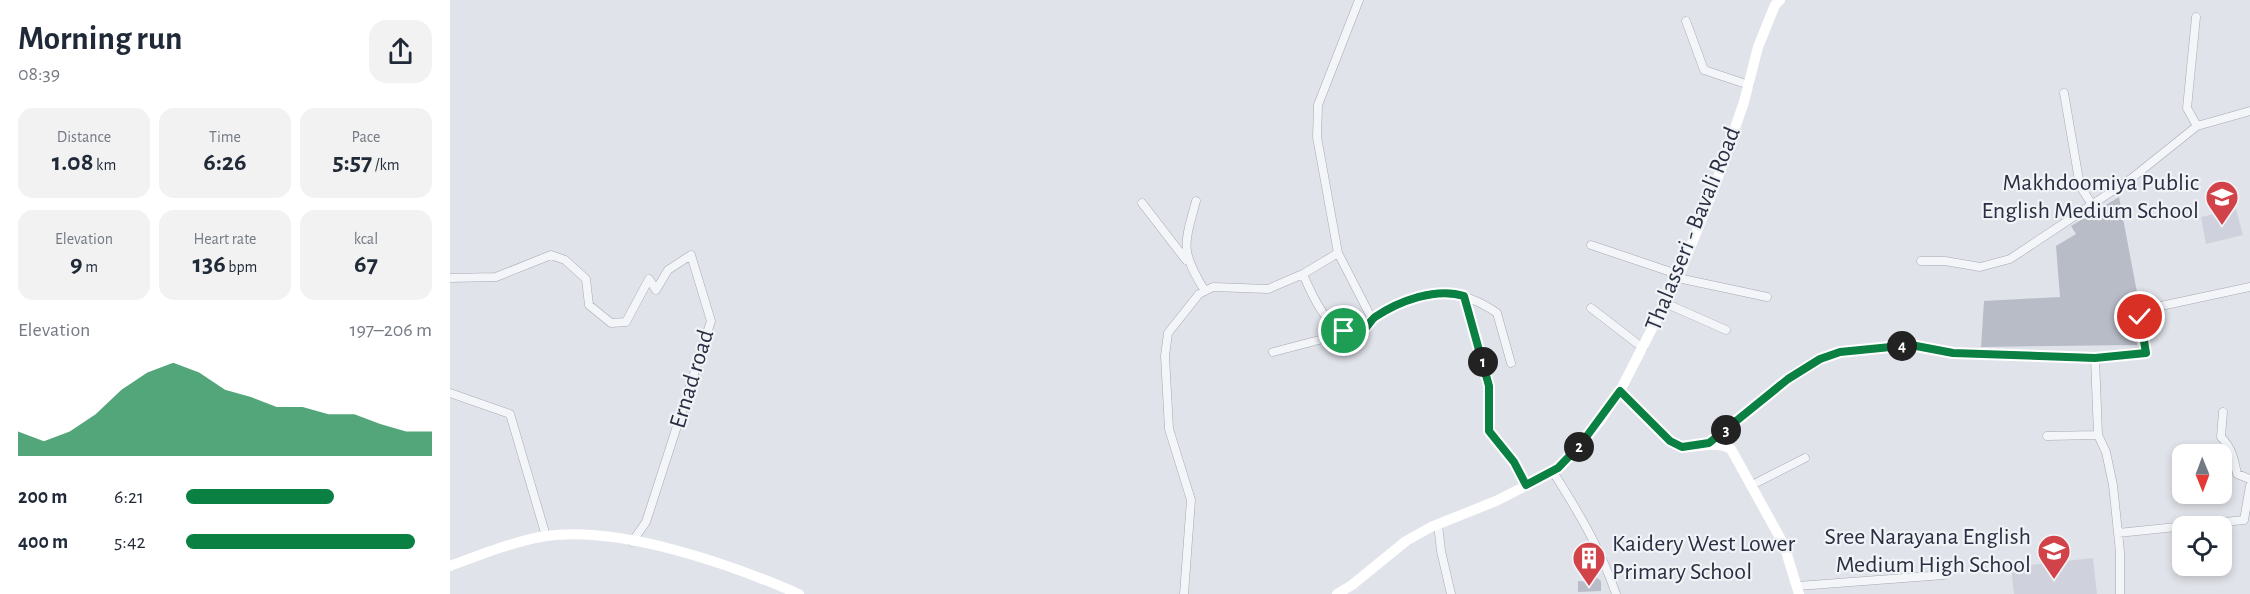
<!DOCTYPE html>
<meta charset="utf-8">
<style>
body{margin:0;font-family:"Alegreya Sans",sans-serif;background:#f2f2f3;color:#1f2937;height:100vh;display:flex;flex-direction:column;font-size:22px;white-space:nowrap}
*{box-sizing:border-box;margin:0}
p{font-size:20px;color:#747a83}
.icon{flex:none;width:33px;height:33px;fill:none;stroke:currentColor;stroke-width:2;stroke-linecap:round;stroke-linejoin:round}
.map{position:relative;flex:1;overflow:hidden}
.side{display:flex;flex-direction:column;background:#fff;width:450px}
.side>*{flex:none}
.needle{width:39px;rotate:179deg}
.fabs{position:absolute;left:1722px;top:444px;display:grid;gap:12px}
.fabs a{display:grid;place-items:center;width:60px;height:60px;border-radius:12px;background:#fff;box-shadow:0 3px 9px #0003;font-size:30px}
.pin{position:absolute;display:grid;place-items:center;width:51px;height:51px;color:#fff;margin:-26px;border:3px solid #fff;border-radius:50%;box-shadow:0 2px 6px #0007}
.km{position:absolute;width:30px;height:30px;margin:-15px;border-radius:50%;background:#222;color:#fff;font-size:16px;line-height:30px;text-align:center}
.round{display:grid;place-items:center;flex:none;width:63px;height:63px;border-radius:18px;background:#f2f2f3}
.headline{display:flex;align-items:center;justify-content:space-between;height:102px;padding:0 18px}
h1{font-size:33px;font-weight:700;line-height:45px}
.stats{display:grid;grid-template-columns:repeat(3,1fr);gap:9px;height:102px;padding:6px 18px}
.stats div{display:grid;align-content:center;border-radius:15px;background:#f2f2f3;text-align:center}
.stats b{font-size:26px;font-weight:700}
.stats small{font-size:16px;font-weight:400}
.stats p{font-size:16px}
.chart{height:168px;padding:12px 18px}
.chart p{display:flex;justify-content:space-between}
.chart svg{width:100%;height:108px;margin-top:6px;fill:#0b8043;opacity:.7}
ul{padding:0 18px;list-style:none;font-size:20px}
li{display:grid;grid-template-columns:96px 72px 1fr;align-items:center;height:45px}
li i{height:15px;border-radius:8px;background:#0b8043}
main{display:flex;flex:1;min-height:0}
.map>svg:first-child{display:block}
</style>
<main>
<section class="side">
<div class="headline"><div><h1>Morning run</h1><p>08:39</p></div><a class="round"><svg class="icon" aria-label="share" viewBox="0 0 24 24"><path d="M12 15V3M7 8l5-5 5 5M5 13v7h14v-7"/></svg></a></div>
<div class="stats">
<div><p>Distance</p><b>1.08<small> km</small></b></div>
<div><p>Time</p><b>6:26</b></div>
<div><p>Pace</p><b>5:57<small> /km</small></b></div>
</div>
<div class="stats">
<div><p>Elevation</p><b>9<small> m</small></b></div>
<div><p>Heart rate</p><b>136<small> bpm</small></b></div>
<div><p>kcal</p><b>67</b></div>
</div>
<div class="chart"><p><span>Elevation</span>197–206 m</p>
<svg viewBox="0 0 160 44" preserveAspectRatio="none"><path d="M0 44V34L10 38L20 34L30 27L40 17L50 10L60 6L70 10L80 17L90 20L100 24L110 24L120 27L130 27L140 31L150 34L160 34V44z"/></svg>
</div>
<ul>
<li><b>200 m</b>6:21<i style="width:60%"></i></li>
<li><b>400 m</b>5:42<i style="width:93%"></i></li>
</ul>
</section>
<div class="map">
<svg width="1800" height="594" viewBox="0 0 1800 594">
<rect width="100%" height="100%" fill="#e1e3ea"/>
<!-- built -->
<path fill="#cfd2dc" d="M1786 209 1793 235 1756 244 1751 217Z
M1643 558 1647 594H1564L1561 567Z"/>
<!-- building -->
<path fill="#b8bcc7" d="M1669 197 1689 303 1684 321 1687 345 1531 347 1534 301 1610 297 1606 246 1626 234 1621 226Z
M1146 577 1151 581V591L1128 592V581L1140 582V578Z"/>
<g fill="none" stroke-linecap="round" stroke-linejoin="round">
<defs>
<path id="street" d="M909 0 868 105 867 137 888 253 922 319
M1746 17 1737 108 1747 126
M1236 21 1254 70 1299 85
M1614 93 1630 186 1641 203
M746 201C734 245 730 251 755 291
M692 203 736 260
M1141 245 1218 271 1228 278 1317 297
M1471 261H1495L1530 267 1560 259 1682 178 1747 126 1800 111
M853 274 888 253
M0 278 46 277 101 255 115 260 136 279 139 305 161 323 176 322 199 279 206 290 218 270 241 255 261 321 196 522 182 542
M1014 295 1039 386V431L1064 462 1076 485
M1215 303 1276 330
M1141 308 1193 348
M823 352 873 339 894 331
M0 393 60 414 96 536
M1773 412 1771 437C1782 448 1784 459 1787 474L1800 479
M1597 436 1648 435
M1259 443 1338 379 1370 359 1390 353 1461 345 1503 353 1645 358
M1103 472C1128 511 1151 550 1166 594
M1302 485 1355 458
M988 524 991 551 1001 594
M1668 533 1794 520 1800 486
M1348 586 1494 575
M734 594 741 500 719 429 715 356 718 333 749 294 763 287 818 289 853 274C861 293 879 336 905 333 915 332 918 321 926 317 969 290 1004 283 1047 313L1061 363
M1670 594V552L1663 485 1656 452 1648 435 1645 358 1696 353 1690 322 1692 313 1697 309 1800 287"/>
</defs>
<!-- street casing -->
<use href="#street" stroke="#a6a9b4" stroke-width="9"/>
<!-- street -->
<use href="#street" stroke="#f4f5f8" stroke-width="8"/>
<!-- secondary -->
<path stroke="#fff" stroke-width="10" d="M1170 391C1183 403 1217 442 1230 446 1248 450 1263 439 1281 449L1334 545 1349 594
M0 566C27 556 68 540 96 536 172 526 280 564 349 594
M887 594 902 585 956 541 981 527 1046 501 1103 472 1131 445 1150 421 1170 391 1228 278 1265 186 1294 102 1308 47 1325 5 1330 0"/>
</g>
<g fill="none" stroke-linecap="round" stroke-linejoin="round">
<defs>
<path id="route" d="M894 331C900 333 906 335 912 331 917 328 920 321 925 317 949 301 986 287 1014 296L1039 386V431L1064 462 1076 485 1108 468 1131 444 1170 391 1220 441 1232 447 1259 443 1338 379 1370 359 1390 352 1461 345 1503 353 1645 358 1696 353 1690 317"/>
</defs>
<!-- route casing -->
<use href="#route" stroke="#fff" stroke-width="12"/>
<!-- route -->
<use href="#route" stroke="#0b8043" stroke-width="8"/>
</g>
<!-- icons -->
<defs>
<symbol id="school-pin" viewBox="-11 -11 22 30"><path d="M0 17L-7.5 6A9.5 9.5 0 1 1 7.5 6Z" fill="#d24249" stroke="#f1f3f7"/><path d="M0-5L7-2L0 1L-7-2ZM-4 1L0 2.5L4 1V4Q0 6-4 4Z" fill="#fff"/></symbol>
<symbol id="building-pin" viewBox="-11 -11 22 30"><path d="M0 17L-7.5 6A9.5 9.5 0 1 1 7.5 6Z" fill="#d24249" stroke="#f1f3f7"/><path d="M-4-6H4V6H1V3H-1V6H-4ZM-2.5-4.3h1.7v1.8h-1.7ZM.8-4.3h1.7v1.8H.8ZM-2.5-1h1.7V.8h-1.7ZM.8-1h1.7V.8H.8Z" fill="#fff"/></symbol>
</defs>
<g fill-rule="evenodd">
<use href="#school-pin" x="1753" y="178" width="38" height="52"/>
<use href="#school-pin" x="1585" y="532" width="38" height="52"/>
<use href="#building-pin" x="1120" y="539" width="38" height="52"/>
</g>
<g text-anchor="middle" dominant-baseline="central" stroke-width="4.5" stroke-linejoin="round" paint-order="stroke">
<!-- poi labels -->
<g font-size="24" fill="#292f42" stroke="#f1f3f7" text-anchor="end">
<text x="1749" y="183">Makhdoomiya Public<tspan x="1749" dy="28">English Medium School</tspan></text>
<text x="1581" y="537">Sree Narayana English<tspan x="1581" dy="28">Medium High School</tspan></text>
<text x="1162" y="544" text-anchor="start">Kaidery West Lower<tspan x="1162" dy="28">Primary School</tspan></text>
</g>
<!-- street labels -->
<g font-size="24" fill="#292f42" stroke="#f1f3f7">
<text transform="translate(1243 229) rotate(-68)">Thalasseri - Bavali Road</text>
<text transform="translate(242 379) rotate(-73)">Ernad road</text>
</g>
</g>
</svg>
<div class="fabs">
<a><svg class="needle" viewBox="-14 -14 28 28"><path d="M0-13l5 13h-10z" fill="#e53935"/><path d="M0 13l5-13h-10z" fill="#747a83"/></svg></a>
<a><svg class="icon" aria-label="locate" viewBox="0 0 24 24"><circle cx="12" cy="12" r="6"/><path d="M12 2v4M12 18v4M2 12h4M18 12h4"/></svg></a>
</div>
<div class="pin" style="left:894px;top:331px;background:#1e9e55"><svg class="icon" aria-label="arrive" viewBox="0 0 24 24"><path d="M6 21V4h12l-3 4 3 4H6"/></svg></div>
<div class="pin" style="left:1690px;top:317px;background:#d93025"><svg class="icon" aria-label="check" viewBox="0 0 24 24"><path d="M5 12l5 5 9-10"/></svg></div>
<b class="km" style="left:1033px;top:362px">1</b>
<b class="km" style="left:1129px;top:447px">2</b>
<b class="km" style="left:1276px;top:430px">3</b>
<b class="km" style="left:1452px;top:346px">4</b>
</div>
</main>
